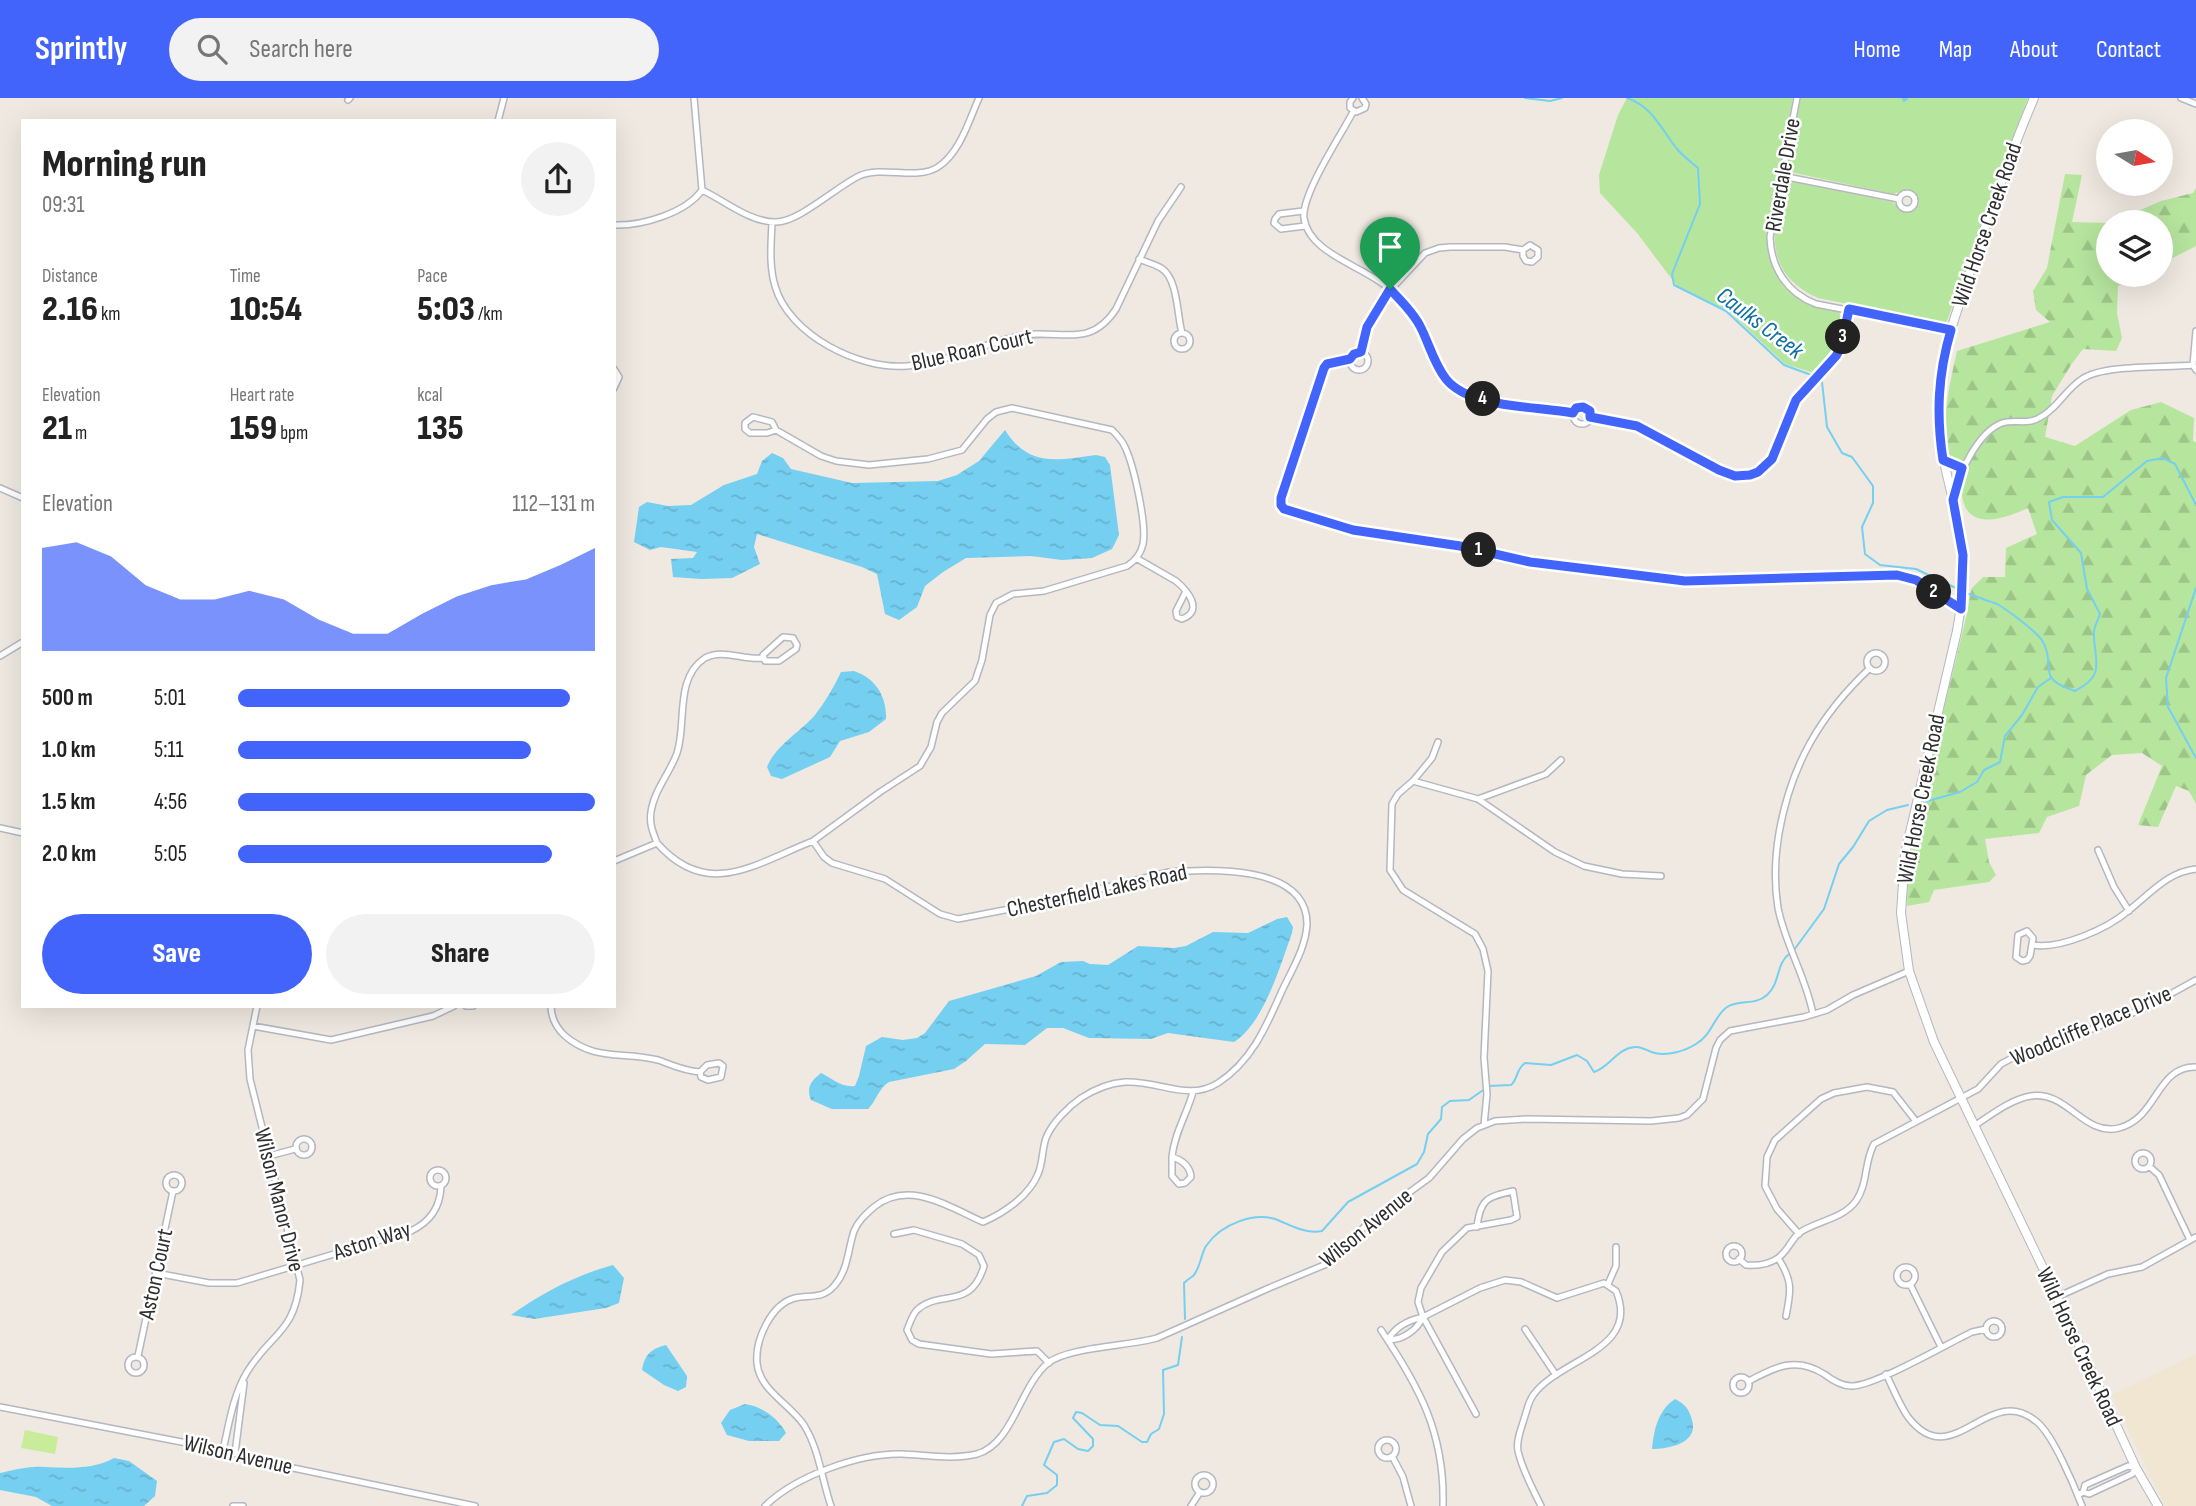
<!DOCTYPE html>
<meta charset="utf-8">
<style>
body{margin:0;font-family:"Sofia Sans Condensed",sans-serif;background:#f2f2f2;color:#222;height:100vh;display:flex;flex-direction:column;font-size:26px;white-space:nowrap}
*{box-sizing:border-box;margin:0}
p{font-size:23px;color:#767676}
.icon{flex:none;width:38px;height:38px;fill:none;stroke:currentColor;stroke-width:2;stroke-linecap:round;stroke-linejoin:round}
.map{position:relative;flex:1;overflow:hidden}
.drawer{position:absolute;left:21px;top:21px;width:595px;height:889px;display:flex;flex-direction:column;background:#fff;border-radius:0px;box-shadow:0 7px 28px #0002}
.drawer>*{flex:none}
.needle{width:46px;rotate:101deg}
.tools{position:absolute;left:2096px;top:21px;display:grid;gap:14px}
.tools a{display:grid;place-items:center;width:77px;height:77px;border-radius:50%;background:#fff;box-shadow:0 7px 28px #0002;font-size:35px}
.pin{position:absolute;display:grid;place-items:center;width:60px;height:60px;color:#fff;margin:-72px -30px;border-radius:50% 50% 50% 0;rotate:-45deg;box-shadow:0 0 7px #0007}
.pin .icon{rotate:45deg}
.km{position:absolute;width:35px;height:35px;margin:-18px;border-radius:50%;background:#222;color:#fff;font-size:19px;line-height:35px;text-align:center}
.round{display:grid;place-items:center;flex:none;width:74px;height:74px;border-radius:37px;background:#f2f2f2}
.summary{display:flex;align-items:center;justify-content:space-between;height:119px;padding:0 21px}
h1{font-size:38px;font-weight:800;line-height:52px}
.stats{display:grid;grid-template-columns:repeat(3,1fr);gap:10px;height:119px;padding:7px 21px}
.stats div{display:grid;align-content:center}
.stats b{font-size:35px;font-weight:800}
.stats small{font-size:19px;font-weight:400}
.stats p{font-size:19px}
.chart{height:196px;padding:14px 21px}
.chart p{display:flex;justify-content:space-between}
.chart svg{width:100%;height:126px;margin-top:7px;fill:#4264fb;opacity:.7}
.cta{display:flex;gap:14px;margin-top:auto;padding:14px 21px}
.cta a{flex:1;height:80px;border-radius:42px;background:#4264fb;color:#fff;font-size:28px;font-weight:800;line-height:80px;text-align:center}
.cta a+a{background:#f2f2f2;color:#222}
ul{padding:0 21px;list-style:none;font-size:23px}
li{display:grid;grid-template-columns:112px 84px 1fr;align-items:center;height:52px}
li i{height:18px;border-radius:9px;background:#4264fb}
header{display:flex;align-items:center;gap:42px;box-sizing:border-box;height:98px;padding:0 35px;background:#4264fb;color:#fff}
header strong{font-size:33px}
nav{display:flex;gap:38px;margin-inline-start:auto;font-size:24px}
.search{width:490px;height:63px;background:#f2f2f2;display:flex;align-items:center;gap:18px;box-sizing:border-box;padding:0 24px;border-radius:38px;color:#767676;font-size:26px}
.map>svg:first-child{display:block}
</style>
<header>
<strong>Sprintly</strong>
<div class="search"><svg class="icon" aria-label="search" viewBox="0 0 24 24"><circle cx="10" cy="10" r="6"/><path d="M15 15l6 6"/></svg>Search here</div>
<nav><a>Home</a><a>Map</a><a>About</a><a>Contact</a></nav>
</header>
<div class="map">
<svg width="2196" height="1408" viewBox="0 0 2196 1408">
<defs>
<pattern id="forest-firs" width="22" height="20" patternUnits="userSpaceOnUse" patternTransform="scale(1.75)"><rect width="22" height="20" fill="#b6e59e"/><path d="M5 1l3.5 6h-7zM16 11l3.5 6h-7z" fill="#9dc588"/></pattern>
<pattern id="water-ripples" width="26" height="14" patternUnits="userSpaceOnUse" patternTransform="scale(1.75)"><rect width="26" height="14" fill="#75cff0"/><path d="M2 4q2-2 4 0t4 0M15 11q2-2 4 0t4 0" fill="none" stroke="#66b2ce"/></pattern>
</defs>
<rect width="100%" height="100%" fill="#efe9e1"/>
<!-- education -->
<path fill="#f0e6d1" d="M2196 1256V1408H2165L2112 1297Z"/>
<!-- grass -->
<path fill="#b6e59e" d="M1627 0H1793L1766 138 1768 152 1774 171 1787 190 1797 199 1838 213C1851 229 1825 262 1814 275L1785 266 1727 212 1677 188 1637 135 1600 95 1599 77 1618 17Z
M1801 0H2028L1947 223 1944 225 1818 200C1778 182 1769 153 1778 113 1780 104 1781 94 1786 86L1793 84 1893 104 1903 114H1911L1919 106 1918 98 1908 91 1893 96 1790 74 1787 66Z"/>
<!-- forest -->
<path fill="url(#forest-firs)" d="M2065 76 2082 77 2072 124 2109 125V177H2140L2118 188 2117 215 2122 240 2116 253 2083 251 2071 267 2052 298 2045 339 2075 348 2131 312 2161 304 2194 320 2193 343 2196 344V706L2189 693 2176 688 2158 729 2138 727 2162 668 2142 655 2112 657 2086 677 2079 708 2047 719 2039 735 1985 741 1989 764 1996 777 1989 784 1934 792 1929 804 1907 808 1908 770 1916 725 1967 516 1971 491 1983 479H2005L2006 450 2037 436 2028 410C2012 417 1981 431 1967 412 1961 403 1962 391 1959 381 1957 375 1953 371 1951 366 1939 328 1949 290 1957 253L2050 224 2036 212 2033 193 2047 170Z
M2196 90V148L2161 166V124H2113L2161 103 2193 95Z"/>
<!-- pitch -->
<path fill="#c9ec9a" d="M25 1332 58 1339 55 1356 21 1350Z"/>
<!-- water -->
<path fill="url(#water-ripples)" d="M1005 332C1029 370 1057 362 1096 357L1105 359 1110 367 1119 437 1112 451 1092 460 1062 462 1031 458 966 460 943 474 925 488 917 509 899 522 885 516 877 476 862 469 757 436 754 449 760 466 732 480 701 481 673 479 671 461 693 460 697 454 661 449 650 452 634 444 639 409 647 404 668 408 691 407 724 387 757 376 762 363 772 355 783 360 791 371 852 385 938 383 957 377 979 363Z
M854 573C875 580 887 598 886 621L869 634 840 643 830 659 782 681 771 678 767 669C776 647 799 635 815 617 825 604 834 589 841 574Z
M1287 819 1293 829 1292 835C1280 868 1264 925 1234 944L1168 935 1151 941 1089 940 1063 930H1047L1025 947 985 946 966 963 954 971 889 984C878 991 877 1002 868 1011H832L811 1002C806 989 811 983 821 975 832 980 841 990 855 988L859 978 866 948 882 939 903 942 917 940 925 935 949 903 1036 878 1061 864 1083 863 1090 866 1108 867 1138 848 1174 850 1186 848 1213 834 1248 835 1277 821Z
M613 1167 624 1180 619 1205 606 1210 534 1221 511 1217C540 1196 578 1176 613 1167Z
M666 1247 687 1278 686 1289 678 1293 664 1287 642 1272C645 1256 651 1251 666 1247Z
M1675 1301C1685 1306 1689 1311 1692 1322 1699 1345 1669 1351 1652 1351 1654 1332 1658 1312 1675 1301Z
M745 1306C761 1308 778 1320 786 1335L779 1343H749L727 1337 721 1325 730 1312Z
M114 1360 129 1363 157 1383 155 1398 144 1408H52L36 1399 0 1392V1375C14 1372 30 1368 44 1369 68 1370 92 1372 114 1360Z"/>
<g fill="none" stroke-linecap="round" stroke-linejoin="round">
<!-- stream -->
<path stroke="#75cff0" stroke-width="2" d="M1525 0 1550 3 1562 0
M1627 0C1652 8 1662 32 1677 51 1683 58 1691 64 1698 70L1700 106 1672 176 1674 187 1726 213 1784 267 1814 278
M1903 1H1907L1904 3Z
M1818 281 1822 284 1827 329 1842 355 1852 359 1873 388V405L1862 429 1865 456 1880 467 1916 471 1958 491
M2196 490 2166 580 2168 609 2196 660
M1966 495C1976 499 1987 502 1997 506 2006 511 2039 535 2043 544 2057 569 2034 580 2075 593 2108 576 2093 562 2094 533 2095 527 2098 522 2100 516L2087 491 2081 455 2052 422 2049 404 2063 399H2103L2147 363 2163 360 2175 366 2196 407
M1924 704 1960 694 1977 684 1984 672 2000 664 2005 638 2022 617 2038 589 2051 580
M1794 852 1824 811 1839 766 1853 749 1869 723 1887 712 1908 707
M1185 1221 1184 1185C1187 1182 1190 1180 1193 1178 1200 1171 1201 1156 1206 1148 1221 1126 1256 1112 1280 1123 1294 1129 1307 1136 1322 1133L1348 1104 1417 1066 1424 1054 1428 1036 1441 1021 1442 1009 1450 1003 1469 1002 1489 988 1511 987C1518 981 1516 971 1525 965L1551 967 1577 957 1587 963 1594 974C1610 969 1617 950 1635 949 1642 948 1648 954 1655 955 1668 958 1685 953 1696 946 1712 937 1714 918 1727 909 1739 901 1755 908 1767 897 1780 886 1776 866 1789 856
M1022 1408 1027 1398 1047 1395 1057 1387V1377L1044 1367 1054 1344 1064 1341 1078 1351 1088 1353 1093 1348V1341L1073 1320 1076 1314 1082 1315 1100 1327 1118 1328 1142 1344H1147L1151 1336 1159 1331 1164 1316 1163 1272 1178 1267 1182 1239"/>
<defs>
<path id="street" d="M694 0 702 92
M1353 0 1350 4V10L1356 14 1365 10 1366 6 1362 0
M1797 0 1770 139C1771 170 1787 195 1816 206L1951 232
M2181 0 2196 6
M348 2 350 0
M1353 14C1341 37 1301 97 1304 120 1309 157 1366 168 1392 193 1402 203 1412 214 1419 226 1435 254 1439 284 1470 299L1573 315
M498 23 504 0
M1782 78 1899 101
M1899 103a8 8 0 1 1 16 0a8 8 0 1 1-16 0Z
M1303 113 1279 116 1275 121 1274 125 1281 131 1305 128
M772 125C771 146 769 168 775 188 789 237 859 272 907 268 944 265 980 247 1015 239 1057 228 1088 254 1116 211L1158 123 1181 89
M614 127C642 128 686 115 702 92 725 103 750 124 775 124 798 125 836 89 859 78 883 67 916 83 938 69 960 55 969 22 979 0
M1139 161C1146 164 1154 166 1161 170 1178 180 1177 217 1182 235
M2196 233 2193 267 2196 272
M1174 243a8 8 0 1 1 16 0a8 8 0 1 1-16 0Z
M1361 254 1367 229 1382 201 1425 155 1439 150 1450 149H1505L1523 152 1530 147 1538 152V159L1532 164 1526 163 1523 158V152
M1350 263a9 9 0 1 1 18 0a9 9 0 1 1-18 0Z
M1350 261 1327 266 1324 270 1281 400V407L1291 414 1353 432 1460 448 1530 464 1685 483 1897 477 1916 482 1961 511
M614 271 619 279 614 290
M1573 317a9 9 0 1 1 18 0a9 9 0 1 1-18 0Z
M1590 319 1637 328 1728 376C1780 390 1777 332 1797 302 1807 286 1824 272 1836 258L1841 249 1849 211
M776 332 767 335H750L745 331V325L753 319 772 324 776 332 821 358 836 363 869 367 928 361 962 352 987 321 996 314 1012 310 1112 332C1117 337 1122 342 1125 349 1134 368 1147 427 1143 446 1141 455 1135 463 1127 468L1044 493 1013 496 996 505 990 517 982 562 975 583 942 615 937 624 931 649 920 668 880 694 813 743
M1943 362 1962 370
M0 390 23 400
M1954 398C1959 375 1978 334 2002 325 2014 321 2028 327 2039 320 2057 311 2065 292 2082 281 2104 266 2165 270 2193 267
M1136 460 1176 483C1188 493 1204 513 1182 521L1177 519 1176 513 1186 493
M783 539 793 540 797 547 796 551 779 563H765L763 557Z
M1867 564a9 9 0 1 1 18 0a9 9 0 1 1-18 0Z
M0 558 23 544
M1438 644 1432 660 1413 683 1398 696 1392 706 1390 772 1403 792 1475 836 1483 851 1488 873 1484 960 1487 996 1484 1027
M1413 683 1478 701 1555 754 1584 768 1622 776 1661 778
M1478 701 1546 676 1561 662
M0 730 23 735
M657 745C653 734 649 726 651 714 654 692 670 675 677 655 687 626 674 580 705 560 723 550 744 563 763 560
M2098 752 2114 789 2129 813
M614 763 657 745C708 803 756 765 813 743L824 759 832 765 885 781 940 816 958 821 1046 804 1169 774C1209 771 1307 766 1307 826 1306 850 1291 873 1281 895 1266 929 1251 964 1218 985 1188 1004 1158 982 1125 984 1109 985 1095 991 1081 1000 1068 1009 1052 1025 1046 1040 1042 1051 1043 1065 1038 1076 1029 1098 1004 1115 983 1124 949 1109 909 1081 874 1109 866 1116 858 1123 854 1133 848 1151 848 1173 834 1188 823 1201 810 1197 795 1200 771 1206 755 1242 757 1265 759 1292 790 1306 804 1327 819 1351 822 1382 831 1408
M2027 833 2033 840 2030 858 2027 862 2022 863 2016 859 2018 837Z
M2032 847C2059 852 2107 831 2128 813 2150 796 2167 774 2196 771
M466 908H473
M551 908C551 920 556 929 564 937 595 964 622 953 658 962 672 967 684 973 700 974
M1813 916C1806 879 1785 846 1778 810 1774 785 1775 759 1779 735 1791 667 1820 617 1870 570
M253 928 331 942 433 918 454 908
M719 965 723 968 721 979 708 982 701 979 700 974 707 967Z
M1974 1028C1991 1017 2011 1001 2031 998 2067 992 2084 1039 2119 1030 2158 1020 2156 968 2196 969
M296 1049a8 8 0 1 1 16 0a8 8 0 1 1-16 0Z
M2135 1063a8 8 0 1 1 16 0a8 8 0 1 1-16 0Z
M269 1058 295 1051
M1172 1059C1182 1062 1190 1068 1191 1079L1185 1085 1179 1086 1172 1078Z
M1172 1059C1174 1036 1187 1016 1193 994
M2150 1069 2159 1077 2190 1142
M430 1080a8 8 0 1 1 16 0a8 8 0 1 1-16 0Z
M166 1085a8 8 0 1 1 16 0a8 8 0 1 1-16 0Z
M894 1136 914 1132 962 1146 979 1157 984 1168C971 1213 939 1191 917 1212 912 1217 910 1225 907 1232L912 1242 919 1246 991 1256 1037 1253 1049 1265
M1799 1136 1777 1111 1765 1088 1767 1059 1775 1042 1821 1001 1834 995 1867 989 1893 994 1915 1022
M1726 1156a8 8 0 1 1 16 0a8 8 0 1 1-16 0Z
M1778 1160C1793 1183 1791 1193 1786 1218
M1739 1161 1746 1167C1758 1168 1768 1167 1778 1160 1787 1154 1791 1142 1799 1135 1816 1123 1843 1121 1856 1103 1868 1086 1864 1064 1874 1046L1978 991 2001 966 2016 958 2069 940 2145 910 2196 882
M1897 1178a9 9 0 1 1 18 0a9 9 0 1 1-18 0Z
M156 1175 209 1185H237L411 1133C430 1124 440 1110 441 1089
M1608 1186 1616 1168V1149
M1910 1186 1941 1249
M2057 1199 2108 1176 2142 1169 2196 1139
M1986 1231a8 8 0 1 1 16 0a8 8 0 1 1-16 0Z
M1525 1231 1556 1277
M1381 1232C1420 1290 1445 1336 1443 1408
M1388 1242C1395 1229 1409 1222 1423 1219L1480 1190 1505 1182 1521 1184 1557 1200 1604 1185 1616 1193C1641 1252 1561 1260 1534 1296 1528 1303 1527 1313 1524 1321 1521 1332 1516 1342 1518 1353 1522 1372 1533 1391 1541 1408
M1388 1242C1403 1242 1417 1232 1423 1219
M138 1258 173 1093
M128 1267a8 8 0 1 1 16 0a8 8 0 1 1-16 0Z
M1886 1276C1893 1290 1899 1306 1908 1319 1953 1378 1988 1282 2037 1324 2053 1337 2074 1387 2082 1408
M1733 1287a8 8 0 1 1 16 0a8 8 0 1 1-16 0Z
M1749 1283C1775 1269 1796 1258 1824 1276 1832 1282 1843 1289 1853 1288 1876 1287 1947 1246 1972 1234L1986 1231
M0 1309 223 1352 274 1366 475 1408
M1476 1316 1423 1219 1418 1204 1421 1190 1442 1154 1467 1130 1511 1122 1517 1119 1513 1093C1487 1099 1480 1101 1477 1129
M1378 1351a9 9 0 1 1 18 0a9 9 0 1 1-18 0Z
M223 1352C229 1326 233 1297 247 1274 271 1235 295 1235 300 1182L250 981 248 952 257 908
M235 1355 244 1285
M1392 1358 1403 1379 1411 1408
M1195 1386a9 9 0 1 1 18 0a9 9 0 1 1-18 0Z
M2083 1394 2085 1387 2128 1368 2136 1370
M2078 1397 2083 1394 2089 1396 2132 1376 2136 1370
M233 1408H243
M765 1408C796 1378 859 1355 902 1356 926 1357 953 1362 977 1356 1013 1346 1020 1288 1048 1265 1068 1249 1130 1248 1157 1240L1269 1190 1329 1165 1370 1123 1429 1080 1463 1041 1477 1030 1495 1023 1527 1021 1651 1023 1679 1020 1687 1017 1703 1001 1716 950 1720 942 1730 933 1804 919 1827 912 1853 897 1909 873
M1191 1408 1200 1394"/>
<path id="secondary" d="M2034 0C2009 59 1988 119 1968 180 1954 222 1938 263 1938 308 1937 351 1952 391 1960 433 1966 466 1963 500 1957 533L1905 756 1901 815 1909 873 1934 944 2057 1199 2136 1370 2158 1408"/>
</defs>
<!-- street casing -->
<use href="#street" stroke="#b4b7c1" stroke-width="8"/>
<!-- secondary casing -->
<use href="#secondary" stroke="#b4b7c1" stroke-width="10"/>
<!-- street -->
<use href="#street" stroke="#fff" stroke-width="5"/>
<!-- secondary -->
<use href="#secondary" stroke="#fff" stroke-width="8"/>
</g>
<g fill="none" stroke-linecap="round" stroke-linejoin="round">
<defs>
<path id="route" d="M1390 191C1401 203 1413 214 1420 228 1429 245 1434 266 1446 281 1470 311 1537 308 1573 315L1576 310 1583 309 1590 313V319L1637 328 1719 372 1735 378 1750 377 1758 374 1772 361 1796 302 1836 258 1841 249 1849 211 1951 232C1938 276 1936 316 1943 362L1962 370 1953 402 1963 457 1961 511 1916 482 1897 477 1685 483 1530 464 1460 448 1353 432 1284 411 1281 407V400L1324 270 1327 266 1350 261 1354 256 1361 254 1367 229Z"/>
</defs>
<!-- route casing -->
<use href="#route" stroke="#fff" stroke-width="14"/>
<!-- route -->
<use href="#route" stroke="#4264fb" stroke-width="9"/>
</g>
<g text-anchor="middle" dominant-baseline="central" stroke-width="5" stroke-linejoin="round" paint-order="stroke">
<!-- street labels -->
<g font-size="23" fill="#2e2e2e" stroke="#fff">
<text transform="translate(1783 77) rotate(-80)">Riverdale Drive</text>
<text transform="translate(1987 127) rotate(-71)">Wild Horse Creek Road</text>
<text transform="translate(972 252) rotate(-13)">Blue Roan Court</text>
<text transform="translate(1921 701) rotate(-79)">Wild Horse Creek Road</text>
<text transform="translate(1097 793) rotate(-12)">Chesterfield Lakes Road</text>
<text transform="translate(2091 928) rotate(-23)">Woodcliffe Place Drive</text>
<text transform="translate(279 1102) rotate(76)">Wilson Manor Drive</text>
<text transform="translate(1366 1130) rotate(-39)">Wilson Avenue</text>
<text transform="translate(372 1143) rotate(-18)">Aston Way</text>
<text transform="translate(156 1176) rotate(-78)">Aston Court</text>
<text transform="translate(2079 1249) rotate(65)">Wild Horse Creek Road</text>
<text transform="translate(238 1357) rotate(13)">Wilson Avenue</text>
</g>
<!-- water labels -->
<g font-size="24" font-style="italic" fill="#0d6fa3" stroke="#fff">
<text transform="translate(1760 225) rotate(37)">Caulks Creek</text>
</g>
</g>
</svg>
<div class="tools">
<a><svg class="needle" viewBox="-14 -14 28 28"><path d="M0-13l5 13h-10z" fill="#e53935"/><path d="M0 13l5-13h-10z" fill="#767676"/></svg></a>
<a><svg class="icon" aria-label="layers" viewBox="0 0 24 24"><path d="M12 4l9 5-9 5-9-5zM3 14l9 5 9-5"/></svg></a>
</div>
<div class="pin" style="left:1390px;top:191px;background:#1e9e55"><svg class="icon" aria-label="arrive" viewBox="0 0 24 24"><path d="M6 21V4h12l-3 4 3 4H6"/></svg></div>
<b class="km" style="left:1479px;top:452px">1</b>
<b class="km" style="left:1934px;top:494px">2</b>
<b class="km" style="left:1843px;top:239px">3</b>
<b class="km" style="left:1483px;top:301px">4</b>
<section class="drawer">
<div class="summary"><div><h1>Morning run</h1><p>09:31</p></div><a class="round"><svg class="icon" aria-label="share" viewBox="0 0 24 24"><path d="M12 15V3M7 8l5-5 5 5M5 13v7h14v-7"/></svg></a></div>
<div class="stats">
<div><p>Distance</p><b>2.16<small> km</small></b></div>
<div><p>Time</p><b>10:54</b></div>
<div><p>Pace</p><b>5:03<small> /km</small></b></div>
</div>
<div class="stats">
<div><p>Elevation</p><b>21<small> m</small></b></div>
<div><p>Heart rate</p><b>159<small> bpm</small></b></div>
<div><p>kcal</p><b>135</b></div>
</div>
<div class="chart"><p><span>Elevation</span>112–131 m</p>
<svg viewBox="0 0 160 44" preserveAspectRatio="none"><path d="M0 44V8L10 6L20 11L30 21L40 26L50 26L60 23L70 26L80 33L90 38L100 38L110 31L120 25L130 21L140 19L150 14L160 8V44z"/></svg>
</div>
<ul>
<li><b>500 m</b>5:01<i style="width:93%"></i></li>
<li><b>1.0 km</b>5:11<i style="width:82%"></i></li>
<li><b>1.5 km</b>4:56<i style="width:100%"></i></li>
<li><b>2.0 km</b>5:05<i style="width:88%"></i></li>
</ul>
<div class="cta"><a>Save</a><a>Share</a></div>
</section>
</div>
